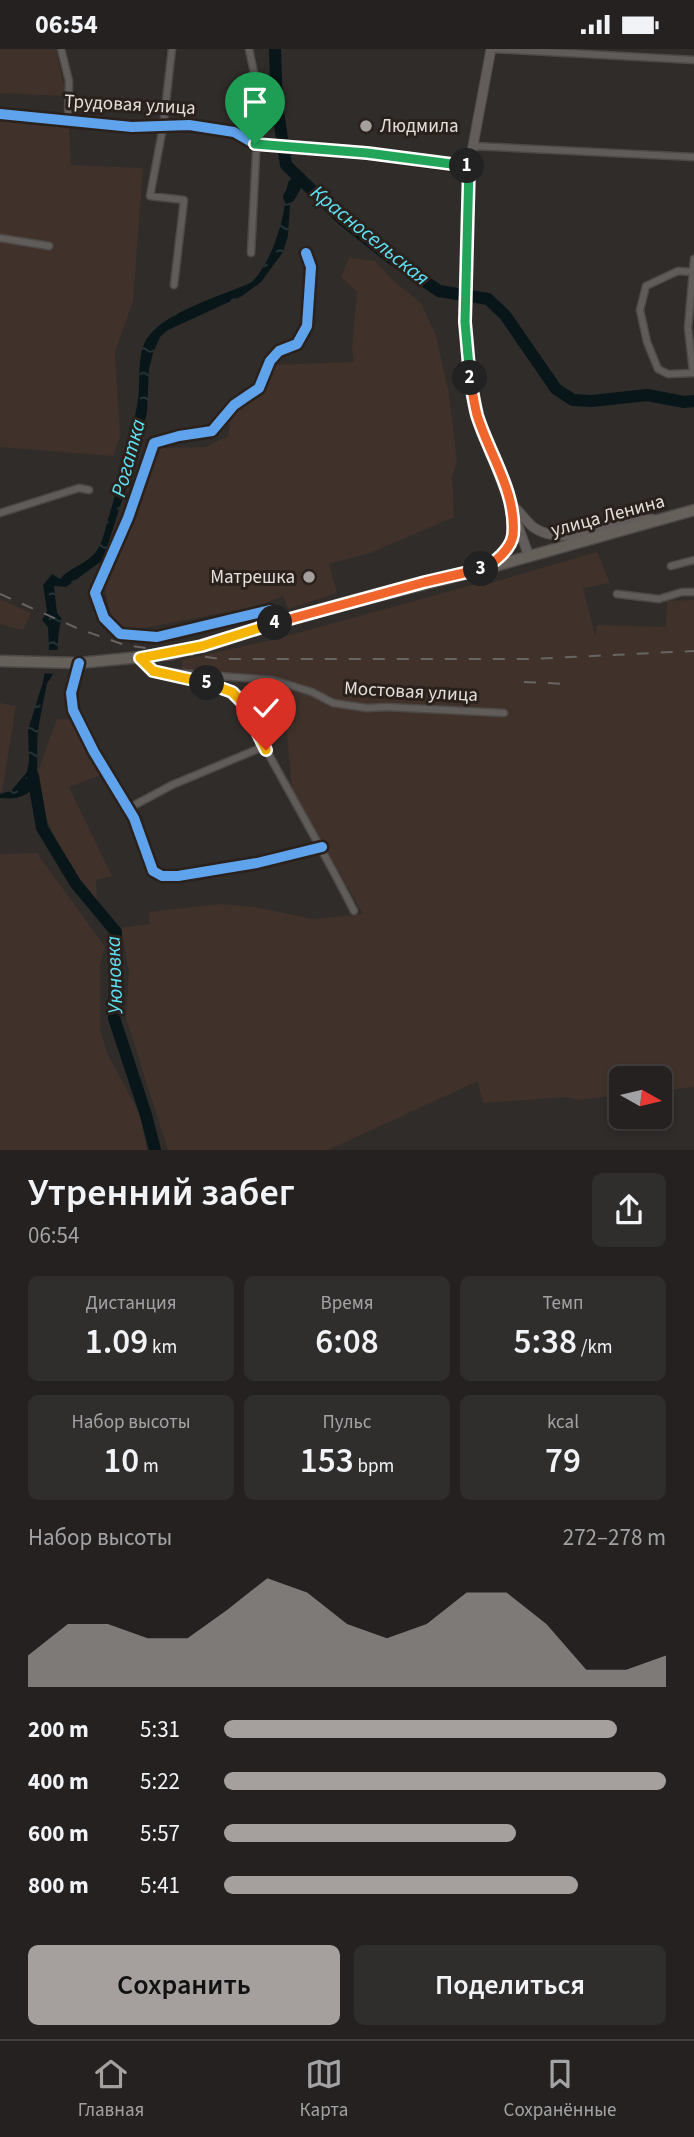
<!DOCTYPE html>
<html lang="ru">
<meta charset="utf-8">
<style>
body{margin:0;font-family:"Source Sans 3",sans-serif;background:#302e2d;color:#f1f3f6;height:100vh;display:flex;flex-direction:column;font-size:26px;white-space:nowrap}
*{box-sizing:border-box;margin:0}
p{font-size:23px;color:#a3a3a5}
.icon{flex:none;width:38px;height:38px;fill:none;stroke:currentColor;stroke-width:2;stroke-linecap:round;stroke-linejoin:round}
.map{position:relative;height:1101px;overflow:hidden}
.sheet{display:flex;flex-direction:column;background:#242120;flex:1}
.sheet>*{flex:none}
.needle{width:46px;rotate:98deg}
.controls{position:absolute;left:609px;top:1017px;display:grid;gap:14px}
.controls a{display:grid;place-items:center;width:63px;height:63px;border-radius:10px;background:#242120;box-shadow:0 4px 10px #0003,0 0 0 2px #413e3e;font-size:35px}
.pin{position:absolute;display:grid;place-items:center;width:60px;height:60px;color:#fff;margin:-72px -30px;border-radius:50% 50% 50% 0;rotate:-45deg;box-shadow:0 0 7px #0007}
.pin .icon{rotate:45deg}
.km{position:absolute;width:35px;height:35px;margin:-18px;border-radius:50%;background:#222;color:#fff;font-size:19px;line-height:35px;text-align:center}
.round{display:grid;place-items:center;flex:none;width:74px;height:74px;border-radius:10px;background:#302e2d}
.summary{display:flex;align-items:center;justify-content:space-between;height:119px;padding:0 28px}
h1{font-size:38px;font-weight:600;line-height:52px}
.metrics{display:grid;grid-template-columns:repeat(3,1fr);gap:10px;height:119px;padding:7px 28px}
.metrics div{display:grid;align-content:center;border-radius:10px;background:#302e2d;text-align:center}
.metrics b{font-size:35px;font-weight:600}
.metrics small{font-size:19px;font-weight:400}
.metrics p{font-size:19px}
.chart{height:196px;padding:14px 28px}
.chart p{display:flex;justify-content:space-between}
.chart svg{width:100%;height:126px;margin-top:7px;fill:#a5a09d;opacity:.7}
.action{display:flex;gap:14px;margin-top:auto;padding:14px 28px}
.action a{flex:1;height:80px;border-radius:10px;background:#a5a09d;color:#111;font-size:28px;font-weight:600;line-height:80px;text-align:center}
.action a+a{background:#302e2d;color:#f1f3f6}
ul{padding:0 28px;list-style:none;font-size:23px}
li{display:grid;grid-template-columns:112px 84px 1fr;align-items:center;height:52px}
li i{height:18px;border-radius:9px;background:#a5a09d}
.status{display:flex;justify-content:space-between;align-items:center;height:49px;padding:0 35px;background:#242120;direction:ltr}
.status svg{height:19px;fill:currentColor}
.tab-bar{display:flex;justify-content:space-around;align-items:center;height:98px;border-top:2px solid #413e3e;background:#242120;font-size:19px;color:#a3a3a5}
.tab-bar a{display:grid;justify-items:center;gap:4px}
.tab-bar .current{color:#a5a09d}
.map>svg:first-child{display:block}
</style>
<div class="status"><b>06:54</b><svg viewBox="0 0 49 12"><path d="M0 12V9h3v3zM5 12V6h3v6zM10 12V3h3v9zM15 12V0h3v12zM26 1h20v11H26zM47 4h2v5h-2z"/></svg></div>
<div class="map">
<svg width="694" height="1101" viewBox="0 0 694 1101">
<defs>
<pattern id="water-ripples" width="26" height="14" patternUnits="userSpaceOnUse" patternTransform="scale(1.75)"><rect width="26" height="14" fill="#081619"/><path d="M2 4q2-2 4 0t4 0M15 11q2-2 4 0t4 0" fill="none" stroke="#2c373a"/></pattern>
</defs>
<rect width="100%" height="100%" fill="#302c2a"/>
<!-- built -->
<path fill="#40322b" d="M0 0H56L66 47 0 44Z
M0 70 69 77 71 116 143 119 133 252 115 303 120 388 113 407 0 398Z
M349 209 375 212 396 234 421 254 436 287 449 346 457 413 452 427 454 468 370 504 329 515 337 544 288 560 283 547 258 557 144 579H122L111 567 104 538 141 454 159 399 206 398 228 387 232 366 263 341 273 316 354 313 352 300 357 243 341 228Z
M597 503 610 534 583 539 595 587 597 576 666 578 667 552 694 551V1038L660 1042V1029H621V1046L579 1051 567 1048 483 1054 478 1032 328 1101H168L126 969 129 923 121 879 150 875 149 863 220 855 254 858 313 870 363 865 292 740 283 640 182 623V611L276 590 483 533 491 534Z
M0 550 31 564 23 581 0 575Z
M0 654 16 657 2 743H0Z
M57 670 87 671 111 722 69 738 112 827 96 831 97 852 76 833 43 762 36 728Z
M37 804 105 898 100 915V980L107 1004 139 1064 147 1101H0V805Z"/>
<!-- water -->
<path fill="url(#water-ripples)" d="M290 128 301 139 292 143 290 155 288 187 283 203 261 233 242 247 168 281 160 288 153 304 149 320 147 363 139 398 103 511 66 538 54 537 57 564 62 570C54 590 63 617 47 634 44 650 40 667 38 683 34 715 49 754 0 749V745L11 742 27 723 29 712 28 681 43 633 49 599 48 578 42 571 47 562 43 536 52 525 60 530C70 518 88 515 97 501 103 493 105 480 108 470 120 431 131 391 138 351 141 331 136 304 148 288 168 261 222 247 252 233 268 216 278 189 283 166 286 153 285 141 290 128Z"/>
<!-- pier -->
<path fill="#302c2a" d="M45 601H62L56 625 41 624Z"/>
<g fill="none" stroke-linecap="round" stroke-linejoin="round">
<!-- river -->
<path stroke="#081619" stroke-width="12" d="M275 0 277 56 286 116 342 170 391 209 439 242 488 250 505 266 556 340 573 351 592 352 647 346 684 353 694 352
M289 148 300 129
M33 727 42 779 76 835 116 883 114 969 146 1066 155 1101"/>
<defs>
<path id="minor" d="M61 0 69 32 68 71
M172 0 163 78 150 147 184 151 174 236
M249 0 259 47 251 204
M494 0 694 11
M0 65 132 78 189 76 234 83 255 95 367 104 469 118
M473 97 694 108
M0 189 49 197
M692 223 678 222 646 237 640 261 647 293 658 320 668 325 694 324
M693 322 688 279 694 210
M0 464 79 439 89 441
M671 517 694 511
M617 545 659 550 682 543H694
M273 575 270 561 157 588 120 585 104 569 95 544 128 469 154 394 179 387 212 382 234 356 259 339 270 312 279 302 297 295 307 277 311 218 306 204
M79 614 71 644 73 661 94 703 134 769 153 822 162 827H178L257 814 322 798
M153 622 273 631 312 643 333 654 367 659 386 658 504 664
M175 627C192 631 215 633 231 643 249 654 257 684 267 702 296 756 327 808 354 862
M129 759 172 736 265 697"/>
<path id="secondary" d="M491 0 469 118 466 301 477 366 529 507
M514 458C521 464 526 472 533 478 565 501 617 471 652 470
M486 518C506 500 513 498 513 470"/>
<path id="primary" d="M0 612 79 614 172 605 330 559 484 520 694 461"/>
</defs>
<!-- minor casing -->
<use href="#minor" stroke="#4d4947" stroke-width="9"/>
<!-- secondary casing -->
<use href="#secondary" stroke="#4d4947" stroke-width="11"/>
<!-- primary casing -->
<use href="#primary" stroke="#4d4947" stroke-width="13"/>
<!-- minor -->
<use href="#minor" stroke="#605c5a" stroke-width="6"/>
<!-- secondary -->
<use href="#secondary" stroke="#625d5a" stroke-width="9"/>
<!-- primary -->
<use href="#primary" stroke="#65605a" stroke-width="10"/>
<!-- rail -->
<path stroke="#676462" stroke-width="2" stroke-dasharray="12 12" stroke-linecap="butt" d="M0 545 79 580 125 596 221 610H530L694 602
M524 633 568 635"/>
<defs>
<path id="cycleway" d="M0 65 132 78 189 76 234 83 255 95 367 104 469 118
M273 575 270 561 157 588 120 585 104 569 95 544 128 469 154 394 179 387 212 382 234 356 259 339 270 312 279 302 297 295 307 277 311 218 306 204
M79 614 71 644 73 661 94 703 134 769 153 822 162 827H178L257 814 322 798"/>
</defs>
<!-- cycleway casing -->
<use href="#cycleway" stroke="#2a211c" stroke-width="15"/>
<!-- cycleway -->
<use href="#cycleway" stroke="#60a3ed" stroke-width="10"/>
</g>
<g fill="none" stroke-linecap="round" stroke-linejoin="round">
<defs>
<path id="split-1" d="M255 95 367 104 467 117"/>
<path id="split-2" d="M467 117 469 118 465 273 470 329"/>
<path id="split-3" d="M470 329C472 341 474 354 477 366 489 405 517 444 513 486 511 500 494 515 481 520"/>
<path id="split-4" d="M275 574 425 533 481 520"/>
<path id="split-5" d="M207 634 153 622 140 609 202 597 275 574"/>
<path id="split-6" d="M207 634 232 643 243 654 266 701"/>
</defs>
<!-- split-1 casing -->
<use href="#split-1" stroke="#fff" stroke-width="14"/>
<!-- split-2 casing -->
<use href="#split-2" stroke="#fff" stroke-width="14"/>
<!-- split-3 casing -->
<use href="#split-3" stroke="#fff" stroke-width="14"/>
<!-- split-4 casing -->
<use href="#split-4" stroke="#fff" stroke-width="14"/>
<!-- split-5 casing -->
<use href="#split-5" stroke="#fff" stroke-width="14"/>
<!-- split-6 casing -->
<use href="#split-6" stroke="#fff" stroke-width="14"/>
<!-- split-1 -->
<use href="#split-1" stroke="#22a559" stroke-width="9"/>
<!-- split-2 -->
<use href="#split-2" stroke="#22a559" stroke-width="9"/>
<!-- split-3 -->
<use href="#split-3" stroke="#f0652b" stroke-width="9"/>
<!-- split-4 -->
<use href="#split-4" stroke="#f0652b" stroke-width="9"/>
<!-- split-5 -->
<use href="#split-5" stroke="#f5b400" stroke-width="9"/>
<!-- split-6 -->
<use href="#split-6" stroke="#f5b400" stroke-width="9"/>
</g>
<!-- markers -->
<g fill="#a5a09d" stroke="#2a211c" stroke-width="2.5">
<circle cx="366" cy="77" r="7"/>
<circle cx="309" cy="528" r="7"/>
</g>
<g text-anchor="middle" dominant-baseline="central" stroke-width="6" stroke-linejoin="round" paint-order="stroke">
<!-- street labels -->
<g font-size="19" fill="#e4dedb" stroke="#2a211c">
<text transform="translate(130 56) rotate(3)">Трудовая улица</text>
<text transform="translate(608 467) rotate(-15)">улица Ленина</text>
<text transform="translate(411 643) rotate(3)">Мостовая улица</text>
</g>
<!-- poi labels -->
<g font-size="19" fill="#e4dedb" stroke="#2a211c" text-anchor="start">
<text x="380" y="77">Людмила</text>
<text x="295" y="528" text-anchor="end">Матрешка</text>
</g>
<!-- water labels -->
<g font-size="21" font-style="italic" fill="#5be2f6" stroke="#2a211c">
<text transform="translate(370 186) rotate(39)">Красносельская</text>
<text transform="translate(128 409) rotate(-75)">Рогатка</text>
<text transform="translate(114 926) rotate(-92)">Уюновка</text>
</g>
</g>
</svg>
<div class="controls">
<a><svg class="needle" viewBox="-14 -14 28 28"><path d="M0-13l5 13h-10z" fill="#e53935"/><path d="M0 13l5-13h-10z" fill="#a3a3a5"/></svg></a>
</div>
<div class="pin" style="left:255px;top:95px;background:#1e9e55"><svg class="icon" aria-label="arrive" viewBox="0 0 24 24"><path d="M6 21V4h12l-3 4 3 4H6"/></svg></div>
<div class="pin" style="left:266px;top:701px;background:#d93025"><svg class="icon" aria-label="check" viewBox="0 0 24 24"><path d="M5 12l5 5 9-10"/></svg></div>
<b class="km" style="left:467px;top:117px">1</b>
<b class="km" style="left:470px;top:329px">2</b>
<b class="km" style="left:481px;top:520px">3</b>
<b class="km" style="left:275px;top:574px">4</b>
<b class="km" style="left:207px;top:634px">5</b>
</div>
<section class="sheet">
<div class="summary"><div><h1>Утренний забег</h1><p>06:54</p></div><a class="round"><svg class="icon" aria-label="share" viewBox="0 0 24 24"><path d="M12 15V3M7 8l5-5 5 5M5 13v7h14v-7"/></svg></a></div>
<div class="metrics">
<div><p>Дистанция</p><b>1.09<small> km</small></b></div>
<div><p>Время</p><b>6:08</b></div>
<div><p>Темп</p><b>5:38<small> /km</small></b></div>
</div>
<div class="metrics">
<div><p>Набор высоты</p><b>10<small> m</small></b></div>
<div><p>Пульс</p><b>153<small> bpm</small></b></div>
<div><p>kcal</p><b>79</b></div>
</div>
<div class="chart"><p><span>Набор высоты</span>272–278 m</p>
<svg viewBox="0 0 160 44" preserveAspectRatio="none"><path d="M0 44V33L10 22L20 22L30 27L40 27L50 17L60 6L70 11L80 22L90 27L100 22L110 11L120 11L130 22L140 38L150 38L160 33V44z"/></svg>
</div>
<ul>
<li><b>200 m</b>5:31<i style="width:89%"></i></li>
<li><b>400 m</b>5:22<i style="width:100%"></i></li>
<li><b>600 m</b>5:57<i style="width:66%"></i></li>
<li><b>800 m</b>5:41<i style="width:80%"></i></li>
</ul>
<div class="action"><a>Сохранить</a><a>Поделиться</a></div>
</section>
<nav class="tab-bar">
<a class="current"><svg class="icon" aria-label="home" viewBox="0 0 24 24"><path d="M3 11l9-7 9 7M6 9v11h12V9"/></svg>Главная</a>
<a><svg class="icon" aria-label="map" viewBox="0 0 24 24"><path d="M3 6l6-2 6 2 6-2v14l-6 2-6-2-6 2zM9 4v14M15 6v14"/></svg>Карта</a>
<a><svg class="icon" aria-label="saved" viewBox="0 0 24 24"><path d="M7 4h10v16l-5-4-5 4z"/></svg>Сохранённые</a>
</nav>
